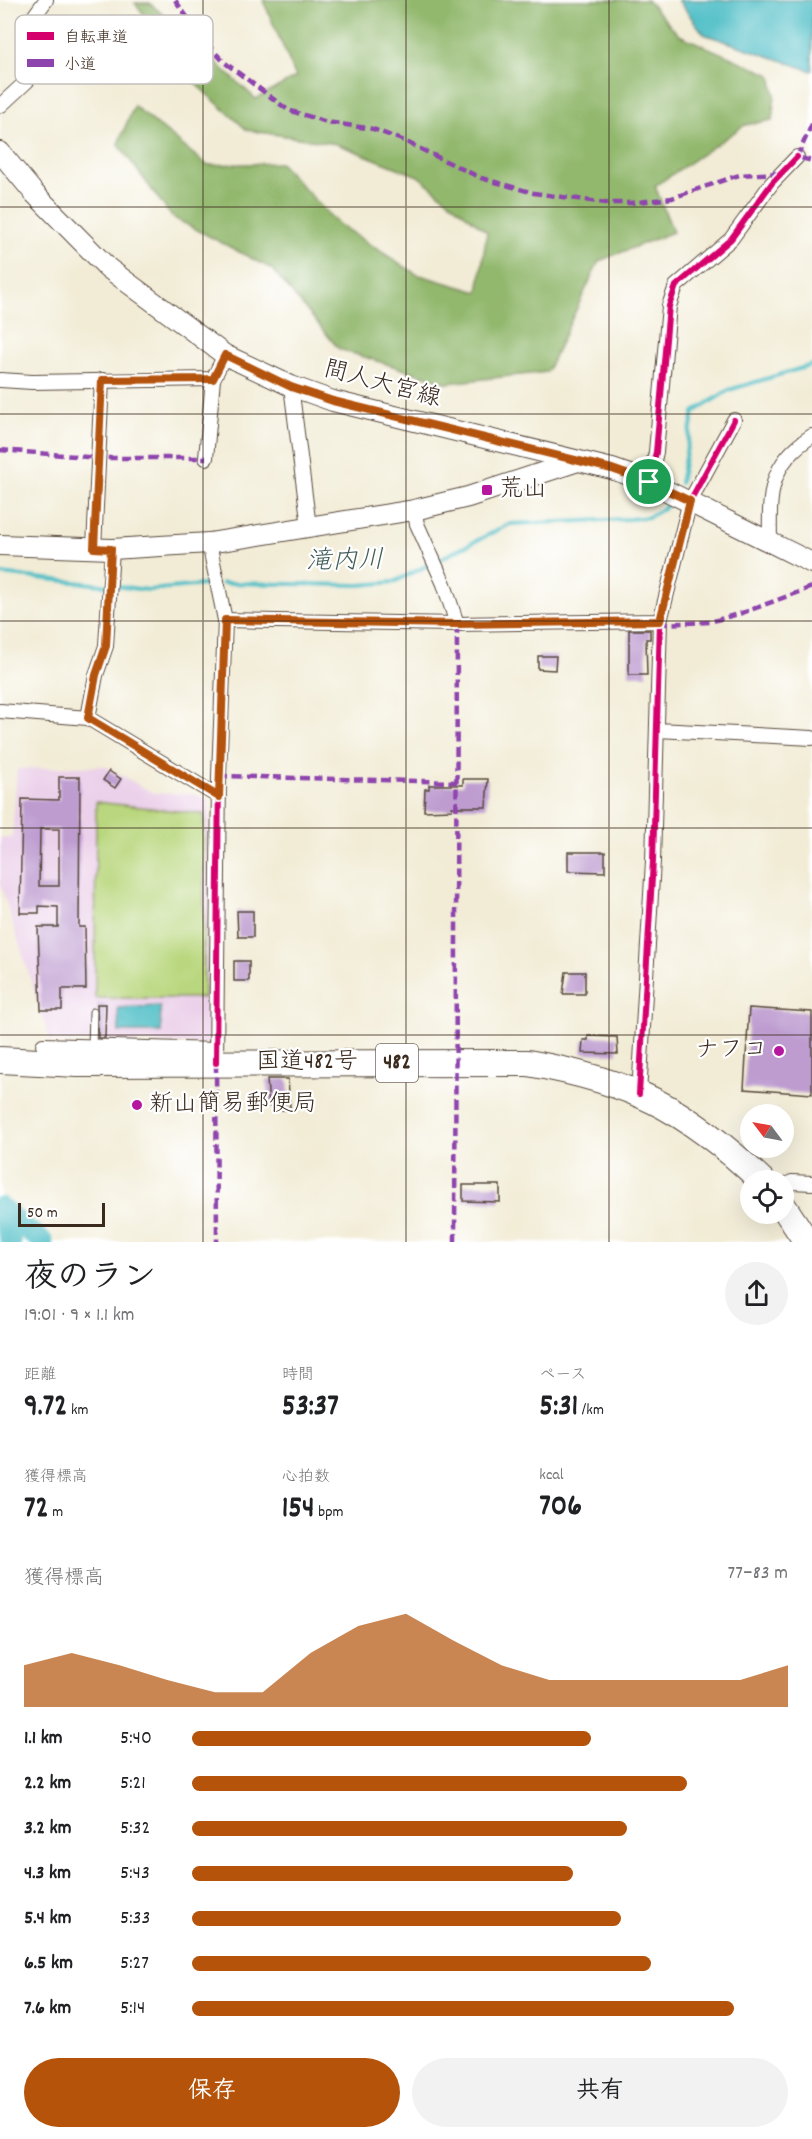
<!DOCTYPE html>
<html lang="ja">
<meta charset="utf-8">
<style>
body{margin:0;font-family:Dekko,"Klee One",sans-serif;background:#f2f2f2;color:#202124;height:100vh;display:flex;flex-direction:column;font-size:22px;white-space:nowrap}
*{box-sizing:border-box;margin:0}
p{font-size:20px;color:#757577}
.icon{flex:none;width:33px;height:33px;fill:none;stroke:currentColor;stroke-width:2;stroke-linecap:round;stroke-linejoin:round}
.map{position:relative;height:1242px;overflow:hidden}
.side{display:flex;flex-direction:column;background:#fff;flex:1}
.side>*{flex:none}
.needle{width:39px;rotate:302deg}
.controls{position:absolute;left:740px;top:1104px;display:grid;gap:12px}
.controls a{display:grid;place-items:center;width:54px;height:54px;border-radius:50%;background:#fff;box-shadow:0 6px 24px #0002;font-size:30px}
.scale{position:absolute;left:18px;bottom:15px;width:87px;box-sizing:border-box;padding-left:6px;border:3px solid #3b2a1e;border-top:0;font-size:16px;line-height:21px;white-space:nowrap;color:#3b2a1e;-webkit-text-stroke:4px #fff;paint-order:stroke}
.pin{position:absolute;display:grid;place-items:center;width:51px;height:51px;color:#fff;margin:-26px;border:3px solid #fff;border-radius:50%;box-shadow:0 2px 6px #0007}
.round{display:grid;place-items:center;flex:none;width:63px;height:63px;border-radius:32px;background:#f2f2f2}
.head{display:flex;align-items:center;justify-content:space-between;height:102px;padding:0 24px}
h1{font-size:33px;font-weight:700;line-height:45px}
.figures{display:grid;grid-template-columns:repeat(3,1fr);gap:9px;height:102px;padding:6px 24px}
.figures div{display:grid;align-content:center}
.figures b{font-size:30px;font-weight:700}
.figures small{font-size:16px;font-weight:400}
.figures p{font-size:16px}
.chart{height:168px;padding:12px 24px}
.chart p{display:flex;justify-content:space-between}
.chart svg{width:100%;height:108px;margin-top:6px;fill:#b45309;opacity:.7}
.action{display:flex;gap:12px;margin-top:auto;padding:12px 24px}
.action a{flex:1;height:69px;border-radius:36px;background:#b45309;color:#fff;font-size:24px;font-weight:700;line-height:69px;text-align:center}
.action a+a{background:#f2f2f2;color:#202124}
ul{padding:0 24px;list-style:none;font-size:20px}
li{display:grid;grid-template-columns:96px 72px 1fr;align-items:center;height:45px}
li i{height:15px;border-radius:8px;background:#b45309}
.map>svg:first-child{display:block}
</style>
<div class="map">
<svg width="812" height="1242" viewBox="0 0 812 1242">
<rect width="100%" height="100%" fill="#fff"/>
<filter id="ink" filterUnits="userSpaceOnUse"><feTurbulence type="fractalNoise" baseFrequency=".0167" numOctaves="2"/><feDisplacementMap in="SourceGraphic" scale="12" xChannelSelector="R" yChannelSelector="G"/><feConvolveMatrix kernelMatrix="1 2 1 2 8 2 1 2 1" color-interpolation-filters="sRGB"/></filter>
<filter id="wash" filterUnits="userSpaceOnUse"><feTurbulence type="fractalNoise" baseFrequency=".008" numOctaves="4" result="noise"/><feDisplacementMap in="SourceGraphic" scale="24" xChannelSelector="R" yChannelSelector="G"/><feGaussianBlur stdDeviation="1.35" result="paint"/><feColorMatrix in="noise" values="0 0 0 0 0 0 0 0 0 0 0 0 0 0 0 0 0 1.4 0 .05"/><feComposite in="paint" operator="in"/></filter>
<g filter="url(#wash)">
<rect width="100%" height="100%" fill="#f2ecd6"/>
<!-- built -->
<path fill="#ecd1ea" d="M105 766 153 793 195 794 209 801V1044L50 1041 0 883V838H12L17 769Z"/>
<!-- green -->
<path fill="#b9d77e" stroke="#7a804e" stroke-width="1.5" d="M96 802 204 814V998H95Z"/>
<!-- forest -->
<path fill="#92b86d" stroke="#667146" stroke-width="1.5" d="M263 0H647L679 35 771 75 775 95 772 120 745 125 655 186 673 232 599 261 547 372 447 383 339 349 272 269 172 217 118 144 134 106 207 165 280 163 338 224 416 274 478 292 487 232 418 176 337 144 247 130 199 87 135 3H150L256 99 296 77Z"/>
<!-- water -->
<path fill="#51bfc7" stroke="#467472" stroke-width="1.5" d="M678 0H812V71L704 34Z
M160 1006 161 1032H119L118 1008Z"/>
<g fill="none" stroke-linecap="round" stroke-linejoin="round">
<!-- stream -->
<path stroke="#51bfc7" stroke-width="4" d="M680 483 694 412 729 390 812 365
M0 574 149 590 214 584
M222 583 360 585 394 582 510 524 630 519 649 517 673 502"/>
<!-- river -->
<path stroke="#51bfc7" stroke-width="21" d="M0 1207 43 1242
M0 1209 11 1242"/>
</g>
<g id="blocks">
<!-- building -->
<path fill="#be9cd0" fill-rule="evenodd" d="M629 630H650V639H646L647 675H629Z
M538 656H556L555 670 538 669Z
M109 771 121 779 115 788 103 780Z
M59 777H80L79 927H85L86 989H62V1010H41L38 927H58V907L39 906V913H20L22 799 59 800ZM40 829H59V886H39Z
M463 779H488L486 807H452V810L424 811 425 789H429V785H463Z
M568 852H605V872L568 871Z
M237 911H253V937H238Z
M234 961H249V981H234Z
M566 972H585V994H563Z
M97 1004H106L105 1038H98Z
M749 1008 812 1012V1094L744 1089Z
M588 1036 617 1037 618 1054 582 1053 583 1040H588Z
M267 1079H288L290 1107H286V1110H276L277 1106H269Z
M463 1185H500V1202L463 1201Z"/>
</g>
</g>
<g filter="url(#ink)">
<use href="#blocks" fill-opacity="0" stroke="#56473a" stroke-width="1.5"/>
<g fill="none" stroke-linecap="round" stroke-linejoin="round">
<defs>
<path id="lane" d="M92 1047 93 1012"/>
<path id="street" d="M0 106 27 81 29 59 27 26 46 0
M0 380 32 382 213 379
M291 386 309 527
M206 458 213 379 225 355
M649 482 656 452 669 306 676 286 731 239 772 183 797 157
M414 510 417 524 444 584 457 624
M770 541C769 494 769 463 812 436
M209 543 225 620
M94 548 102 380
M0 711 88 718 219 797
M88 718 96 675 106 646 112 549
M658 730 812 738
M43 1045 216 1050
M216 1063 219 776 225 620 457 624 660 621 690 501 734 420
M639 1094 653 861 660 621
M783 1186 792 1182 812 1183"/>
<path id="secondary" d="M0 152 34 193 108 268 225 355 291 386 333 401 612 469 649 482 812 563
M0 545 112 549 209 543 414 510 468 497 578 461"/>
<path id="highway" d="M0 1060 78 1064 528 1063C631 1081 685 1108 761 1180
M783 1206 807 1242"/>
</defs>
<!-- lane casing -->
<use href="#lane" stroke="#56473a" stroke-width="9"/>
<!-- street casing -->
<use href="#street" stroke="#56473a" stroke-width="16"/>
<!-- secondary casing -->
<use href="#secondary" stroke="#56473a" stroke-width="22"/>
<!-- highway casing -->
<use href="#highway" stroke="#56473a" stroke-width="28"/>
<!-- lane -->
<use href="#lane" stroke="#fff" stroke-width="7"/>
<!-- street -->
<use href="#street" stroke="#fff" stroke-width="14"/>
<!-- secondary -->
<use href="#secondary" stroke="#fff" stroke-width="20"/>
<!-- highway -->
<use href="#highway" stroke="#fff" stroke-width="26"/>
<!-- quiet -->
<path stroke="#8e44ad" stroke-width="4.5" stroke-dasharray="9 4.5" stroke-linecap="butt" d="M175 0 203 39 224 62 288 110 327 122 373 129 402 140 481 178 534 193 606 203H630L672 198 739 175 780 173
M812 124 797 157 812 161
M0 450 100 458H206
M660 624 710 622 745 612 812 587
M219 776 458 782
M216 1063 217 1242
M455 1242 457 624"/>
<defs>
<path id="cycleway" d="M649 482 656 452 669 306 676 286 731 239 772 183 797 157
M216 1063 219 776 225 620 457 624 660 621 690 501 734 420
M639 1094 653 861 660 621"/>
</defs>
<!-- cycleway casing -->
<use href="#cycleway" stroke="#fff" stroke-width="10"/>
<!-- cycleway -->
<use href="#cycleway" stroke="#d6006c" stroke-width="6"/>
</g>
</g>
<g fill="none" stroke-linecap="round" stroke-linejoin="round" filter="url(#ink)">
<defs>
<path id="route" d="M225 355 291 387 333 401 612 469 649 482 690 501 660 621 458 624 225 620 219 797 88 718 96 675 106 646 111 549 94 548 102 380 213 379Z"/>
</defs>
<!-- route casing -->
<use href="#route" stroke="#fff" stroke-width="12"/>
<!-- route -->
<use href="#route" stroke="#b45309" stroke-width="8"/>
</g>
<!-- grid -->
<path fill="none" stroke="#3b2a1e" stroke-width="1.5" stroke-opacity="0.55" d="M203 0V1242M406 0V1242M609 0V1242M0 207H812M0 414H812M0 621H812M0 828H812M0 1035H812"/>
<!-- markers -->
<g fill="#b5179e" stroke="#fff" stroke-width="2">
<rect x="481" y="484" width="12" height="12" rx="3"/>
<circle cx="779" cy="1051" r="6"/>
<circle cx="137" cy="1105" r="6"/>
</g>
<g text-anchor="middle" dominant-baseline="central" stroke-width="4.5" stroke-linejoin="round" paint-order="stroke">
<!-- shield labels -->
<rect fill="#fff" stroke="#766a62" stroke-width="1.5" x="376" y="1044" width="42" height="38" rx="4.5"/>
<g font-size="22" font-weight="bold" fill="#3b2a1e">
<text x="397" y="1063">482</text>
</g>
<!-- street labels -->
<g font-size="24" fill="#3b2a1e" stroke="#fff">
<text transform="translate(382 385) rotate(15)">間人大宮線</text>
<text x="307" y="1063">国道482号</text>
</g>
<!-- poi labels -->
<g font-size="24" fill="#3b2a1e" stroke="#fff" text-anchor="start">
<text x="499" y="490">荒山</text>
<text x="767" y="1051" text-anchor="end">ナフコ</text>
<text x="149" y="1105">新山簡易郵便局</text>
</g>
<!-- water labels -->
<g font-size="26" font-style="italic" fill="#435e59" stroke="#fff">
<text transform="translate(345 562) rotate(-1)">滝内川</text>
</g>
</g>
<!-- legend -->
<rect x="15" y="15" width="198" height="69" rx="9" fill="#fff" stroke="#c4bfbc" stroke-width="1.5"/>
<rect x="27" y="32" width="27" height="8" fill="#d6006c"/>
<rect x="27" y="59" width="27" height="8" fill="#8e44ad"/>
<g font-size="16" fill="#3b2a1e">
<text x="64" y="42">自転車道</text>
<text x="64" y="69">小道</text>
</g>
</svg>
<div class="controls">
<a><svg class="needle" viewBox="-14 -14 28 28"><path d="M0-13l5 13h-10z" fill="#e53935"/><path d="M0 13l5-13h-10z" fill="#757577"/></svg></a>
<a><svg class="icon" aria-label="locate" viewBox="0 0 24 24"><circle cx="12" cy="12" r="6"/><path d="M12 2v4M12 18v4M2 12h4M18 12h4"/></svg></a>
</div>
<div class="scale">50 m</div>
<div class="pin" style="left:649px;top:482px;background:#1e9e55"><svg class="icon" aria-label="arrive" viewBox="0 0 24 24"><path d="M6 21V4h12l-3 4 3 4H6"/></svg></div>
</div>
<section class="side">
<div class="head"><div><h1>夜のラン</h1><p>19:01 · 9 × 1.1 km</p></div><a class="round"><svg class="icon" aria-label="share" viewBox="0 0 24 24"><path d="M12 15V3M7 8l5-5 5 5M5 13v7h14v-7"/></svg></a></div>
<div class="figures">
<div><p>距離</p><b>9.72<small> km</small></b></div>
<div><p>時間</p><b>53:37</b></div>
<div><p>ペース</p><b>5:31<small> /km</small></b></div>
</div>
<div class="figures">
<div><p>獲得標高</p><b>72<small> m</small></b></div>
<div><p>心拍数</p><b>154<small> bpm</small></b></div>
<div><p>kcal</p><b>706</b></div>
</div>
<div class="chart"><p><span>獲得標高</span>77–83 m</p>
<svg viewBox="0 0 160 44" preserveAspectRatio="none"><path d="M0 44V27L10 22L20 27L30 33L40 38L50 38L60 22L70 11L80 6L90 17L100 27L110 33L120 33L130 33L140 33L150 33L160 27V44z"/></svg>
</div>
<ul>
<li><b>1.1 km</b>5:40<i style="width:67%"></i></li>
<li><b>2.2 km</b>5:21<i style="width:83%"></i></li>
<li><b>3.2 km</b>5:32<i style="width:73%"></i></li>
<li><b>4.3 km</b>5:43<i style="width:64%"></i></li>
<li><b>5.4 km</b>5:33<i style="width:72%"></i></li>
<li><b>6.5 km</b>5:27<i style="width:77%"></i></li>
<li><b>7.6 km</b>5:14<i style="width:91%"></i></li>
</ul>
<div class="action"><a>保存</a><a>共有</a></div>
</section>
